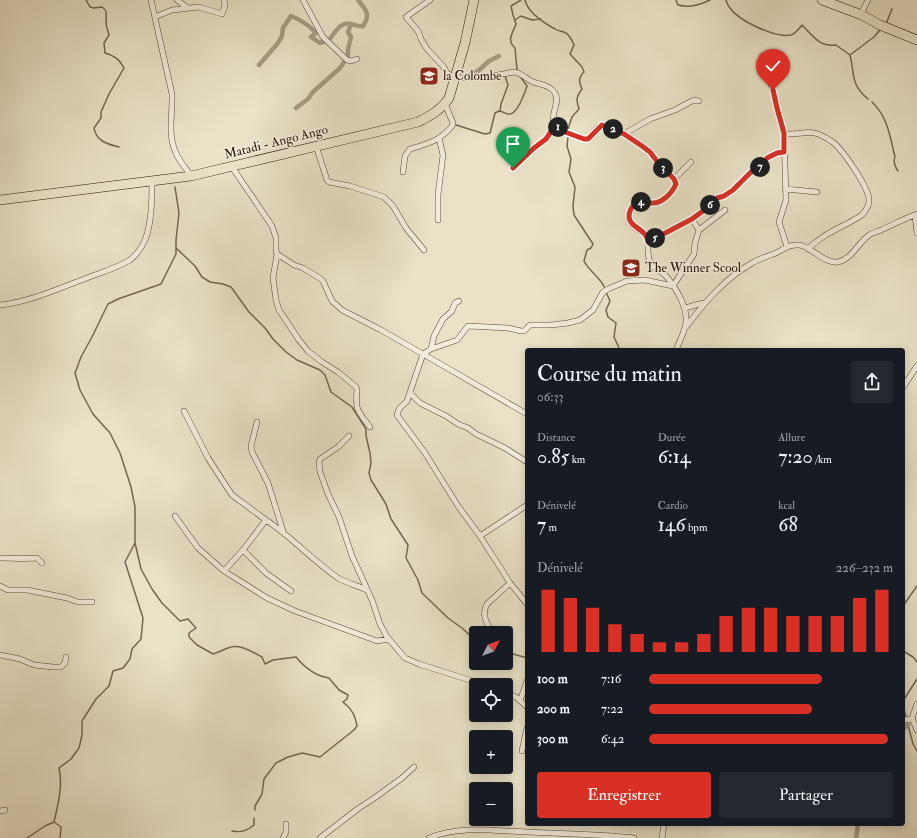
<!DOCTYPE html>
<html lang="fr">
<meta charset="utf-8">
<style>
body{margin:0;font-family:"IM FELL Double Pica",serif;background:#242831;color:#f1f3f6;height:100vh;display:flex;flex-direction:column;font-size:15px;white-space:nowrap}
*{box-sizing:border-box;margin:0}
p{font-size:13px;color:#9ea1a6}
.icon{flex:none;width:22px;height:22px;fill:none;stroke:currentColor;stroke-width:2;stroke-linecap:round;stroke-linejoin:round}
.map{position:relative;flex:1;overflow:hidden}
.details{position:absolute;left:525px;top:348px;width:380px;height:478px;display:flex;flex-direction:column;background:#171b24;border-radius:4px;box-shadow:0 2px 10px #0003}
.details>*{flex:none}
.needle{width:26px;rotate:49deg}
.buttons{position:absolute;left:469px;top:626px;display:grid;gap:8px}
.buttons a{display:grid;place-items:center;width:44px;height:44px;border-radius:4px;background:#171b24;box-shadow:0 2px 10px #0003;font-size:20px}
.pin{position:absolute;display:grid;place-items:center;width:34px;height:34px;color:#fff;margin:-41px -17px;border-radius:50% 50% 50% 0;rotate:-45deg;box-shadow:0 0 4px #0007}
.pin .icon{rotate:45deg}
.km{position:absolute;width:20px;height:20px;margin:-10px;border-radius:50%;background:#222;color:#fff;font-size:11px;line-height:20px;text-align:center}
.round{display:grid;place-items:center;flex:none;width:42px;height:42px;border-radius:4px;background:#242831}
.summary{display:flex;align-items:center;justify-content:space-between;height:68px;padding:0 12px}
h1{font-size:22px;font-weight:600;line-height:30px}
.figures{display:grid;grid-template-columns:repeat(3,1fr);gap:6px;height:68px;padding:4px 12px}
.figures div{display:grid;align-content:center}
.figures b{font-size:20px;font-weight:600}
.figures small{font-size:11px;font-weight:400}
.figures p{font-size:11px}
.chart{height:112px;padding:8px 12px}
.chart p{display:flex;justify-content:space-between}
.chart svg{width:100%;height:72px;margin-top:4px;stroke:#d93025;stroke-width:6}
.cta{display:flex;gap:8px;margin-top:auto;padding:8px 12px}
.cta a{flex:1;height:46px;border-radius:4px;background:#d93025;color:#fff;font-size:16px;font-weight:600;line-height:46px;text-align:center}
.cta a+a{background:#242831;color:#f1f3f6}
ul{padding:0 12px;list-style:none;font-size:13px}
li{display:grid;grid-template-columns:64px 48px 1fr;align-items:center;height:30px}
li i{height:10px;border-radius:5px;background:#d93025}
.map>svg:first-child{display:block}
</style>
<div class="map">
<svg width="917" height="838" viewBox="0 0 917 838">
<rect width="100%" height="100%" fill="#e9e2c7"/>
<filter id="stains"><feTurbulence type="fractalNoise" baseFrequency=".005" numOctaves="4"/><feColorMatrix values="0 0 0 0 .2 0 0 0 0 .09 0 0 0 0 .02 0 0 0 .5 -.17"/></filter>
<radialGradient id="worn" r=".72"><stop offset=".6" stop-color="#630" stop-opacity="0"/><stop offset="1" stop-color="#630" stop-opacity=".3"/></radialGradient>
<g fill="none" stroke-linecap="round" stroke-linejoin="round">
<!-- stream -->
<path stroke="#746552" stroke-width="1.5" d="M86 0 90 7 94 8 102 7C108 11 106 15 106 22 106 26 108 31 109 35L104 43 105 53C114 55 120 60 124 68L109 94 101 112V118L94 128C96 141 107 144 119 147
M525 0C528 12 544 23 555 29 558 31 561 31 564 32 569 34 572 40 574 45L570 54 582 67 584 72C578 78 579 82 582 89 576 97 576 100 579 109L572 117 568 129
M676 0 678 5C690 8 699 5 710 0
M726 0C727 3 728 6 730 8 739 21 775 38 791 35 796 33 799 29 802 25 813 36 819 47 836 45L850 55 874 37 880 30
M515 20 521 16 532 20 541 19
M886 24 892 9
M850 55C855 75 850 84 868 99
M517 70 515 48C506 40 513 33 516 24L513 15 511 6 521 0
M872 102C888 117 890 137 895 157 893 161 895 167 898 171
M500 111 501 104 508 85 505 76
M456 125 485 134 490 133 495 113 499 111C503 111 505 114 508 114 517 116 525 92 527 86L519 75
M568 137 567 146 571 159 569 172 575 187 573 206 574 215 593 244 591 248 587 250 584 261C589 271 599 276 605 288
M175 187 179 213 176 240V254L161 284 118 299 108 304 92 337 81 357 75 373 80 390 93 414 110 433 120 453 131 487 135 507V543L141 569 152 589 162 603 180 621 188 619 196 628 189 633V637L197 645 213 654C219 652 223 650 228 648 240 643 252 652 262 657L265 664 273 660 296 657C305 668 316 676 329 678L339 690 348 695 347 699 343 702C352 709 355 715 357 726L354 730 320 757 302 753 288 757 276 763 264 779 262 794 255 806V810
M176 248 195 266 202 277 210 282 223 284 231 287 249 312 265 328 273 339 286 352 297 360 320 370 325 375 331 392 352 407 366 429V436L370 453 371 463 369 473 371 480 386 504 391 519 408 545 406 558 418 580 422 593 448 618 462 628 476 641
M606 292 610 301 606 310 608 317 616 323 614 337 620 350
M903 606 917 586
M903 651 913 657 917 662
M506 652 527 658
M903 701 917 679
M903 706 913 744 917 751
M903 725H908
M232 831C241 833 247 831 254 825V818
M27 838 45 826 54 822
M60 838 61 827 54 822C58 804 63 786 59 768L71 759 79 748 82 735V721L96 699 109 686 113 671 123 668 130 659 132 649 141 639 143 618 125 562 135 543"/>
<!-- canal -->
<path stroke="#a79c85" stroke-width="4.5" d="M259 65 278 43 282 36 283 28 291 16C301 20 309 25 316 33L311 37 320 43 329 40C335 33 340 21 351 24 356 25 358 27 363 26 371 14 366 10 358 0
M471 74 478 71 489 61 499 56
M296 108 308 99 313 92 340 68 348 56V49L351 37 348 32 351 24
M903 729 908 725
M856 838 858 824"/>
<defs>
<path id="street" d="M151 0 172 94C173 113 167 134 176 153 179 161 186 168 191 176
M177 0 188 8
M303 0 323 37 347 60 351 61 357 59
M430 0 406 17 418 31 421 39 427 49 443 66 447 73 455 78H481L514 72C522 73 526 79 533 82 541 85 550 85 555 93 563 108 538 121 570 134 576 136 581 139 588 139 591 135 596 128 601 125 608 122 643 145 649 151 653 155 655 159 658 163 665 171 673 175 676 184 672 194 661 204 650 203 646 203 641 200 637 202 631 204 627 215 629 221 632 229 643 230 648 238 648 246 647 255 650 262 653 270 661 270 666 276 677 289 690 311 685 327 683 335 679 343 676 350
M861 14 868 0
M155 17 172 10 199 7 222 14 225 6 224 0
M762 56 773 90 777 108 784 133 786 200 779 222 787 247
M784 133C794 137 807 129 818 134 823 136 830 140 834 143 844 152 870 189 869 201 869 207 865 211 862 215 844 227 823 233 808 249
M624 134 650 119 675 110 692 101 696 100 699 101
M316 146 327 180 329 182 350 186 384 197 393 206 406 228 424 250
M232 167 272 226 276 238V250L277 254 294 265 303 268 321 279 323 281 332 301 342 310 381 330 423 354 407 401 399 409 397 415 425 453 458 506 480 536 510 583 527 604
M513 168 534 148 546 139 556 124
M403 172 405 156 410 149C427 144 440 141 452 126L453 123 445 104
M674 179 691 162
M785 189 817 192
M915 215 917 233
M438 220V195L443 155 439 138
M699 230 725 210
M648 242 692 219 707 208 717 198 726 195 733 190 754 169 762 165 767 158 777 153 784 152
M277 254 273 278 276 300 279 310 299 340 308 351 322 362 338 372 356 387 357 390C355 411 358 411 370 427
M0 305C30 302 59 288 87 278 102 272 117 268 130 260 134 257 139 251 142 246 152 230 152 199 152 180
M685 308 703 303
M686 327C705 302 726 277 754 262 761 258 769 256 776 253 784 249 790 244 799 245 811 246 824 264 838 262 852 259 858 243 869 235 873 232 877 232 881 230 893 225 905 218 917 214
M431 349 434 336 443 319 452 311 455 303 459 301
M903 387 917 366
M410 393 420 403 446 416 458 424 468 428 476 434 505 448 527 462
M184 411 208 458 232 495 266 520
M527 414 423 354 431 349 457 340 468 326 508 328 521 331H524L530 325H551L568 323 580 320 593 310 603 292 608 289 627 281 645 280 673 286 694 254 695 243 699 230 692 219
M257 422 251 446 252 452 268 483 283 531
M349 436 338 447 320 459 319 463 320 472 328 494 339 517 352 556 372 600 380 624 387 637 405 658 419 664 485 685
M175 516 198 548 224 571 267 598 295 611 377 641 389 639
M480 536 527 505
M0 558C12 558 25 559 37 558L42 563
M224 571 243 550
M0 586 8 590H27L67 598 78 602H92
M291 591 266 573 243 550 266 520C292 537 313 561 338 578 347 583 358 586 367 590
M490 629C485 620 482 613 487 604L510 583
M0 655 20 659 34 665 53 667H61L65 663 66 657
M506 693 516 697 527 707
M520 701 527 681
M912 718 917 730
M903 719 908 720 912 718 917 704
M522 751 527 728
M0 811 5 810
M283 838 286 832V824
M320 838 359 808 373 799 402 778 414 767
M429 838C460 825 494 831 527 832 563 834 598 834 634 838
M662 838 664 824"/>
<path id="highway" d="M822 0 862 15 880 25 917 40
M0 200 191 176 418 122C430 116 441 110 449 98L465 43 474 0"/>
</defs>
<!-- street casing -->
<use href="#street" stroke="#584736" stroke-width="6"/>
<!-- highway casing -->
<use href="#highway" stroke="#281305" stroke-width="10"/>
<!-- street -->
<use href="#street" stroke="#f1ecdb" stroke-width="5"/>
<!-- highway -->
<use href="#highway" stroke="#e9e2c7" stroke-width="9"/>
</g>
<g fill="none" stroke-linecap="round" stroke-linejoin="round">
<defs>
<path id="route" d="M513 168 534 148 546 139 556 124 565 132 584 139H588L602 125 624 134 642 146 650 152 659 164 674 179 676 184C672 193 662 204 651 203 647 203 642 202 638 201 633 203 632 207 630 211 624 228 647 227 648 242L692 219 707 208 717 198 724 196 733 190 754 169 762 165 767 158 777 153 784 152V133L777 108 773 90"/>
</defs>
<!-- route casing -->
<use href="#route" stroke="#fff" stroke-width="8"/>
<!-- route -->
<use href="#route" stroke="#d93025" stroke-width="5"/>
</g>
<!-- icons -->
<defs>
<symbol id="school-square" viewBox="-11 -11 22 22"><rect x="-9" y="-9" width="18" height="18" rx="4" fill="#8f2418" stroke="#f1ecdb"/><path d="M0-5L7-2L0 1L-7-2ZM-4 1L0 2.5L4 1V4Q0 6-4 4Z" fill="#fff"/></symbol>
</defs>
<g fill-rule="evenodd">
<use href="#school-square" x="418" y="65" width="22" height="22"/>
<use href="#school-square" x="620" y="257" width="22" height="22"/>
</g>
<g text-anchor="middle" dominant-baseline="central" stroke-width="3" stroke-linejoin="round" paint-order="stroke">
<!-- poi labels -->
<g font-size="13" fill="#281305" stroke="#f1ecdb" text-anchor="start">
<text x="443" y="76">la Colombe</text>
<text x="645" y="268">The Winner Scool</text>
</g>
<!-- street labels -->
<g font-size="13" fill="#281305" stroke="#f1ecdb">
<text transform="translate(276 142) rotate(-14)">Matadi - Ango Ango</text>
</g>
</g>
<rect width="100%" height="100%" filter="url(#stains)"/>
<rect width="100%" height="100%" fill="url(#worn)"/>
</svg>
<div class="buttons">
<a><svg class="needle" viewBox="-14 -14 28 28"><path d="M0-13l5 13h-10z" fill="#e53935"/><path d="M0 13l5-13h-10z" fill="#9ea1a6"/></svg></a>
<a><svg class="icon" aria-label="locate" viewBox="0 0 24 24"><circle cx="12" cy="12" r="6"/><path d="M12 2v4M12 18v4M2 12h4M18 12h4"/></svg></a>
<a>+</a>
<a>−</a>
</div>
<div class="pin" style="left:513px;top:168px;background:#1e9e55"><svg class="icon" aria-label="arrive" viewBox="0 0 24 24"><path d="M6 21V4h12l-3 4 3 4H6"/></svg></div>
<div class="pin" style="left:773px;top:90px;background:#d93025"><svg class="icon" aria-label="check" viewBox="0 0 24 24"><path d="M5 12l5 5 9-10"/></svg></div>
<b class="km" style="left:558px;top:127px">1</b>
<b class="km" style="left:613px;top:129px">2</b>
<b class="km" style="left:663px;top:168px">3</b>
<b class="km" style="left:641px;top:202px">4</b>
<b class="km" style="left:655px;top:238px">5</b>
<b class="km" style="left:710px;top:205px">6</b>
<b class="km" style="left:760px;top:167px">7</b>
<section class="details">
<div class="summary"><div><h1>Course du matin</h1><p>06:33</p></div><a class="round"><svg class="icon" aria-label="share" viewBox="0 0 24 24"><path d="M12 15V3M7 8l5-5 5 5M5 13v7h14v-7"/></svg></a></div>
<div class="figures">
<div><p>Distance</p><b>0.85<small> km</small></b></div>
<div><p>Durée</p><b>6:14</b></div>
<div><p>Allure</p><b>7:20<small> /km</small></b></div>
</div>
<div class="figures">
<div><p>Dénivelé</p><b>7<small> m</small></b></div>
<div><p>Cardio</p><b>146<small> bpm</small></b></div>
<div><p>kcal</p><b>68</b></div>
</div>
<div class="chart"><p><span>Dénivelé</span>226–232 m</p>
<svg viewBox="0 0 160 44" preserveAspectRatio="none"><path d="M5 44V6M15 44V11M25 44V17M35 44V27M45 44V33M55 44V38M65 44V38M75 44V33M85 44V22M95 44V17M105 44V17M115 44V22M125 44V22M135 44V22M145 44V11M155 44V6"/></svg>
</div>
<ul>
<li><b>100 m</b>7:16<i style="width:71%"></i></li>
<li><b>200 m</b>7:22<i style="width:67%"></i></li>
<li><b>300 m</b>6:42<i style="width:98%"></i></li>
</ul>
<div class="cta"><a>Enregistrer</a><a>Partager</a></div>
</section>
</div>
